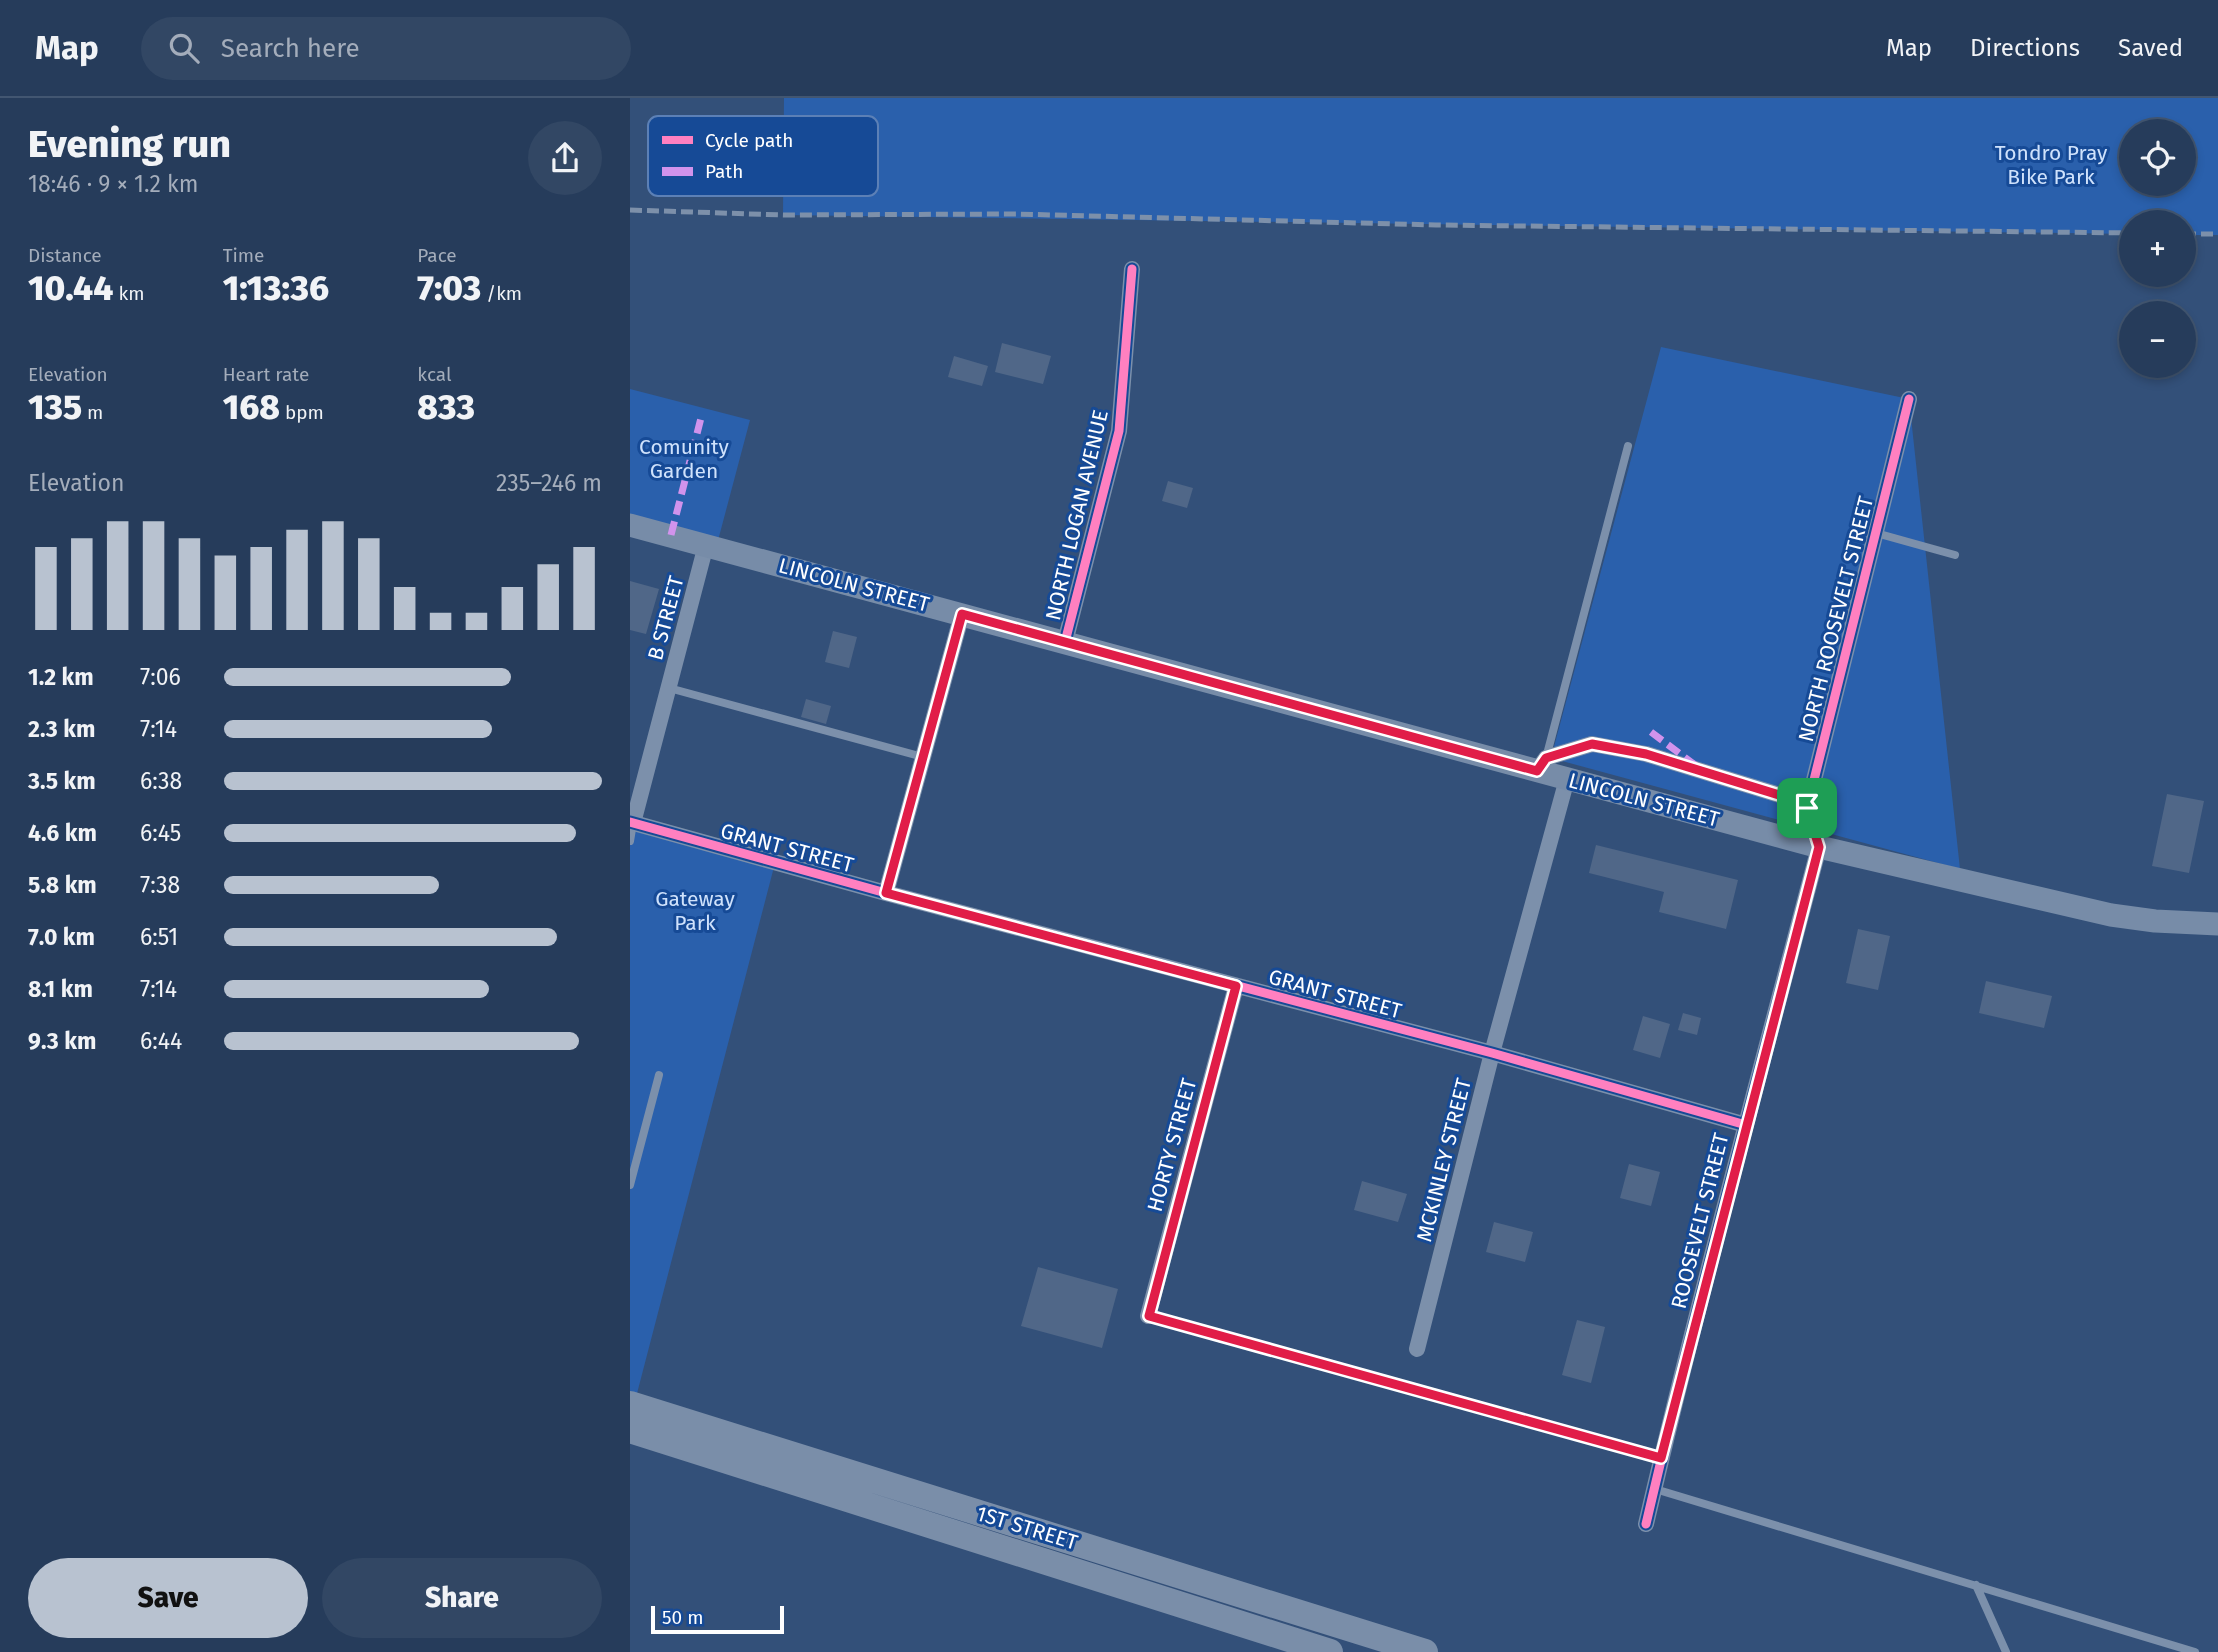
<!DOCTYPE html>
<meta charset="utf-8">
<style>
body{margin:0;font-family:"Fira Sans",sans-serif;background:#324764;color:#f1f3f6;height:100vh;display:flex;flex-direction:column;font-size:26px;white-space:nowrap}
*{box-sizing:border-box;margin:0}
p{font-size:23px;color:#a4adbb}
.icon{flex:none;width:38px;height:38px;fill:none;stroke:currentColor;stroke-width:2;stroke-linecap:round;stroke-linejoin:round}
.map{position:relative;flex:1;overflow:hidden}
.panel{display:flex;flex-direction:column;background:#263c5b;width:630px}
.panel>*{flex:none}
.tools{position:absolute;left:1489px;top:21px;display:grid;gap:14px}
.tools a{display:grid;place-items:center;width:77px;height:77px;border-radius:50%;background:#263c5b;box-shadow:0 4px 10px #0003,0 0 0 2px #425671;font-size:35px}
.scale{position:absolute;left:21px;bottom:18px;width:133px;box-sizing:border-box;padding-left:7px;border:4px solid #fff;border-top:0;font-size:19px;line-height:24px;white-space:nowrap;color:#fff;-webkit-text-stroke:5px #164a96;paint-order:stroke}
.pin{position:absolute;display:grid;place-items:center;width:60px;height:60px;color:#fff;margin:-30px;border-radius:14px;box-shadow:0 4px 10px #0006}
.round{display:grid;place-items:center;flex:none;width:74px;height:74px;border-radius:37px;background:#324764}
.headline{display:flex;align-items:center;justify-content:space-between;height:119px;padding:0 28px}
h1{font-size:38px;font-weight:800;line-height:52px}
.figures{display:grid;grid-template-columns:repeat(3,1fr);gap:10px;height:119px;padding:7px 28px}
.figures div{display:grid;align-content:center}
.figures b{font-size:35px;font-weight:800}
.figures small{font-size:19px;font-weight:400}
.figures p{font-size:19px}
.chart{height:196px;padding:14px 28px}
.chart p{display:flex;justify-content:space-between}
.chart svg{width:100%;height:126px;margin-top:7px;stroke:#b8c2d0;stroke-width:6}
.button{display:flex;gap:14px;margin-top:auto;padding:14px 28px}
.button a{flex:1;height:80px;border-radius:42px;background:#b8c2d0;color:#111;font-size:28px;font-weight:800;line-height:80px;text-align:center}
.button a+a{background:#324764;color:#f1f3f6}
ul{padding:0 28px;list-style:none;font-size:23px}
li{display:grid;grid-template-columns:112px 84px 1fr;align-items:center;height:52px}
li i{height:18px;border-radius:9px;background:#b8c2d0}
header{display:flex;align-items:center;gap:42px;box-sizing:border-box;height:98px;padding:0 35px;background:#263c5b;border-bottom:2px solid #425671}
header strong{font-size:33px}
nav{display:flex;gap:38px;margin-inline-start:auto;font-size:24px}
.search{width:490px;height:63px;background:#324764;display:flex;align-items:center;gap:18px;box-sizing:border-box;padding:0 24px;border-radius:38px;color:#a4adbb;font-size:26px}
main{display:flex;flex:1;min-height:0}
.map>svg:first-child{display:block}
</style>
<header>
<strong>Map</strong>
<div class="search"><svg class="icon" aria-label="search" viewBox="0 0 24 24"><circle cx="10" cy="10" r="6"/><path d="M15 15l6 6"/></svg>Search here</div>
<nav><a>Map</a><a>Directions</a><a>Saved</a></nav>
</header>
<main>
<section class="panel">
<div class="headline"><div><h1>Evening run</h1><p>18:46 · 9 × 1.2 km</p></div><a class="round"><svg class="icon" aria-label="share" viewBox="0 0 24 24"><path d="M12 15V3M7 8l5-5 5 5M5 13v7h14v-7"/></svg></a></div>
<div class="figures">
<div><p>Distance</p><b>10.44<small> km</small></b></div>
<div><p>Time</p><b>1:13:36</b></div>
<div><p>Pace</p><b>7:03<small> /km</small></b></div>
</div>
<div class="figures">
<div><p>Elevation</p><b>135<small> m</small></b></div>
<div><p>Heart rate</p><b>168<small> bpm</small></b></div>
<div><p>kcal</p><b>833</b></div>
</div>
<div class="chart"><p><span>Elevation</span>235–246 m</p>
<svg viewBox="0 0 160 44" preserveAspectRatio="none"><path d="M5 44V15M15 44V12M25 44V6M35 44V6M45 44V12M55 44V18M65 44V15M75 44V9M85 44V6M95 44V12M105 44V29M115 44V38M125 44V38M135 44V29M145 44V21M155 44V15"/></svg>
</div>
<ul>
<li><b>1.2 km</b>7:06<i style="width:76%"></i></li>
<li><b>2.3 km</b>7:14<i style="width:71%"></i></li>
<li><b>3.5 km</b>6:38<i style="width:100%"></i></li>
<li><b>4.6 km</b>6:45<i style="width:93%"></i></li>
<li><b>5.8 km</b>7:38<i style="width:57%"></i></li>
<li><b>7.0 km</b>6:51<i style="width:88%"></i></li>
<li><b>8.1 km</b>7:14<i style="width:70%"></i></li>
<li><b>9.3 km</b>6:44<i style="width:94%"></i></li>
</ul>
<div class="button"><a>Save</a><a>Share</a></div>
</section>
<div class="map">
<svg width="1588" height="1554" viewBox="0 0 1588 1554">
<rect width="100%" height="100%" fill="#335079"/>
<!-- green -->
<path fill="#2a60ac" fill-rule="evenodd" d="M154 0H1588V137H1554V124H1502L1501 136 153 117ZM1502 33H1554V86H1502Z
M1031 249 1279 301 1330 771 921 660Z
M0 291 120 322 86 450 0 427Z
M0 725 145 765 4 1307 0 1306Z"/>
<!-- building -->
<path fill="#506788" d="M372 245 421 258 413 286 365 274Z
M324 258 358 268 352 288 318 279Z
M538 383 563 390 557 410 532 403Z
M0 483 29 491 16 536 0 532Z
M203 533 227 539 219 570 195 564Z
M176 601 201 608 196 626 171 619Z
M1537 696 1574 703 1559 775 1522 768Z
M966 747 1108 782 1096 831 1029 814 1034 794 959 775Z
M1228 831 1260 838 1248 892 1216 885Z
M1356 883 1422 898 1414 930 1349 915Z
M1053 915 1071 920 1067 937 1048 932Z
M1013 918 1040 926 1030 960 1003 952Z
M999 1066 1030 1074 1021 1108 990 1100Z
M732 1083 777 1096 768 1124 724 1112Z
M864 1124 903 1134 895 1164 856 1154Z
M408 1169 488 1191 472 1250 391 1228Z
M947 1222 975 1229 961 1285 932 1277Z"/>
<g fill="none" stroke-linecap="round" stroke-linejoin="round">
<!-- lane -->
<path stroke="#7c90ab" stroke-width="8" d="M1246 435 1325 457
M39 590 293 659
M916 660 998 348
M0 743 3 725
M0 1087 29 977
M518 1218 1031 1360
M1025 1391 1565 1554
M1346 1487 1376 1554"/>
<!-- street -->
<path stroke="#7c90ab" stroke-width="16" d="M435 544 489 333 502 171
M907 673 916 660 962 646 1016 656 1159 700 1177 710
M0 724 256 795 862 955 1116 1027
M3 725 76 447
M256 795 332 516
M518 1218 606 888
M787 1251 862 955 937 681
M1016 1426C1069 1199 1130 974 1189 749L1177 710 1279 301"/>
<!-- secondary -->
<path stroke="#778ca8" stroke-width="23" d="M0 427 1189 749 1481 817 1525 823 1588 826"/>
<!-- primary -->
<path stroke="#7a8ea9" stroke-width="26" d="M0 1306 795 1554
M0 1332 700 1554"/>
<!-- rail -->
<path stroke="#7d90aa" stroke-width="5" stroke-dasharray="12 5" stroke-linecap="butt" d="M0 112 153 117 386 116 806 127 1502 135
M1554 136H1588"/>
<!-- quiet -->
<path stroke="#d193ec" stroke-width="7" stroke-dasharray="14 7" stroke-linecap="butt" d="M41 437 71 320
M1021 634 1073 673"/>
<defs>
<path id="cycleway" d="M435 544 489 333 502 171
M0 724 256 795 862 955 1116 1027
M1016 1426C1069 1199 1130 974 1189 749L1177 710 1279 301"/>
</defs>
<!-- cycleway casing -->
<use href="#cycleway" stroke="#164a96" stroke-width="13"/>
<!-- cycleway -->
<use href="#cycleway" stroke="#ff80c0" stroke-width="9"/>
</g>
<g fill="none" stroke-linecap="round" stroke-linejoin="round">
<defs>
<path id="route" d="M332 516 907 673 916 660 962 646 1016 656 1159 700 1177 710 1189 749 1031 1360 519 1218 606 888 256 795Z"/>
</defs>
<!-- route casing -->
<use href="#route" stroke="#fff" stroke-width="14"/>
<!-- route -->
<use href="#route" stroke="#e11d48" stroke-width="9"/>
</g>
<g text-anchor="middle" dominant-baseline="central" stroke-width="6" stroke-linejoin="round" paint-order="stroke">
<!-- park labels -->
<g font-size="21" fill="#cfe2fc" stroke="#164a96">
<text x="1421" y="55">Tondro Pray<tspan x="1421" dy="24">Bike Park</tspan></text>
<text x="54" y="349">Comunity<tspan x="54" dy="24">Garden</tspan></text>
<text x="65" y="801">Gateway<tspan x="65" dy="24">Park</tspan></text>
</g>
<!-- street labels -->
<g font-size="21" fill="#fff" stroke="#164a96">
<text transform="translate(447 417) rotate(-77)">NORTH LOGAN AVENUE</text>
<text transform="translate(224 487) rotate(15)">LINCOLN STREET</text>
<text transform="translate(36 520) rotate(-75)">B STREET</text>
<text transform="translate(1206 521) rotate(-76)">NORTH ROOSEVELT STREET</text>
<text transform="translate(1014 702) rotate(15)">LINCOLN STREET</text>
<text transform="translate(157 750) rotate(15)">GRANT STREET</text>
<text transform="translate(705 896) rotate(15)">GRANT STREET</text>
<text transform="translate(542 1047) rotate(-75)">HORTY STREET</text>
<text transform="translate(814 1062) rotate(-76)">MCKINLEY STREET</text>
<text transform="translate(1070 1123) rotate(-76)">ROOSEVELT STREET</text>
<text transform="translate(397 1430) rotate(17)">1ST STREET</text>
</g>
</g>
<!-- legend -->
<rect x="18" y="18" width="230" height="80" rx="10" fill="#164a96" stroke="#5c80b6" stroke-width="2"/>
<rect x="32" y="38" width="31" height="8" fill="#ff80c0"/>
<rect x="32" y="69" width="31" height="9" fill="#d193ec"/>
<g font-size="19" fill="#fff">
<text x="75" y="49">Cycle path</text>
<text x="75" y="80">Path</text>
</g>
</svg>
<div class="tools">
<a><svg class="icon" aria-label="locate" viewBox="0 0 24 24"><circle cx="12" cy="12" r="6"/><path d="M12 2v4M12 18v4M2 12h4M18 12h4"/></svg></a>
<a>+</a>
<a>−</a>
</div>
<div class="scale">50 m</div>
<div class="pin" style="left:1177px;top:710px;background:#1e9e55"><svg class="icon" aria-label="arrive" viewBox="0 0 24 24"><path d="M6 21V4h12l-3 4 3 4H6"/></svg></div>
</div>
</main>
